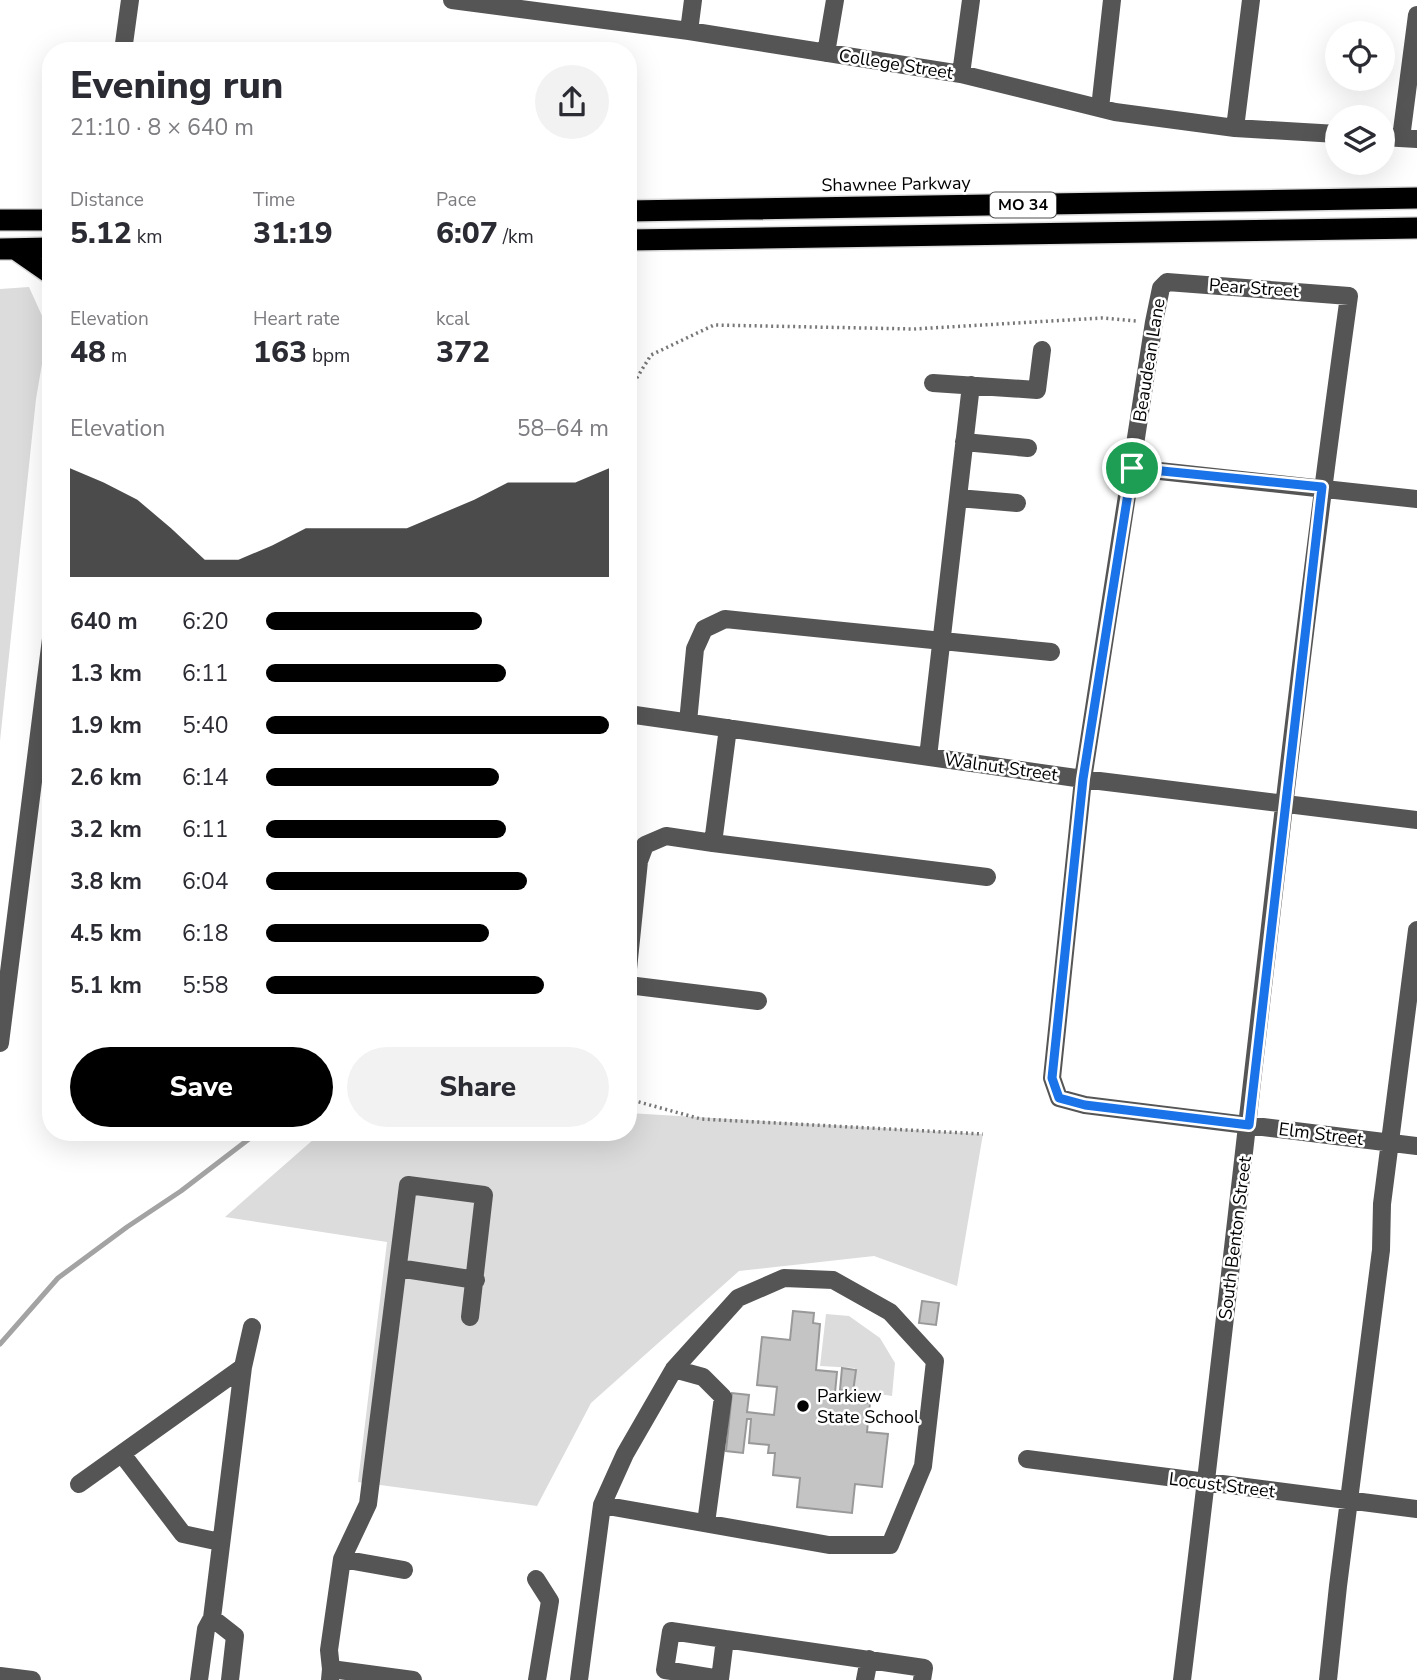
<!DOCTYPE html>
<meta charset="utf-8">
<style>
body{margin:0;font-family:"Nunito Sans",sans-serif;background:#f2f2f3;color:#2b2b33;height:100vh;display:flex;flex-direction:column;font-size:26px;white-space:nowrap}
*{box-sizing:border-box;margin:0}
p{font-size:23px;color:#7c7c81}
.icon{flex:none;width:38px;height:38px;fill:none;stroke:currentColor;stroke-width:2;stroke-linecap:round;stroke-linejoin:round}
.map{position:relative;flex:1;overflow:hidden}
.drawer{position:absolute;left:42px;top:42px;width:595px;height:1099px;display:flex;flex-direction:column;background:#fff;border-radius:28px;box-shadow:0 7px 28px #0002}
.drawer>*{flex:none}
.buttons{position:absolute;left:1325px;top:21px;display:grid;gap:14px}
.buttons a{display:grid;place-items:center;width:70px;height:70px;border-radius:50%;background:#fff;box-shadow:0 7px 28px #0002;font-size:35px}
.pin{position:absolute;display:grid;place-items:center;width:60px;height:60px;color:#fff;margin:-30px;border:4px solid #fff;border-radius:50%;box-shadow:0 2px 7px #0007}
.round{display:grid;place-items:center;flex:none;width:74px;height:74px;border-radius:37px;background:#f2f2f3}
.summary{display:flex;align-items:center;justify-content:space-between;height:119px;padding:0 28px}
h1{font-size:38px;font-weight:800;line-height:52px}
.stats{display:grid;grid-template-columns:repeat(3,1fr);gap:10px;height:119px;padding:7px 28px}
.stats div{display:grid;align-content:center}
.stats b{font-size:30px;font-weight:800}
.stats small{font-size:19px;font-weight:400}
.stats p{font-size:19px}
.chart{height:196px;padding:14px 28px}
.chart p{display:flex;justify-content:space-between}
.chart svg{width:100%;height:126px;margin-top:7px;fill:#000;opacity:.7}
.cta{display:flex;gap:14px;margin-top:auto;padding:14px 28px}
.cta a{flex:1;height:80px;border-radius:42px;background:#000;color:#fff;font-size:28px;font-weight:800;line-height:80px;text-align:center}
.cta a+a{background:#f2f2f3;color:#2b2b33}
ul{padding:0 28px;list-style:none;font-size:23px}
li{display:grid;grid-template-columns:112px 84px 1fr;align-items:center;height:52px}
li i{height:18px;border-radius:9px;background:#000}
.map>svg:first-child{display:block}
</style>
<div class="map">
<svg width="1417" height="1680" viewBox="0 0 1417 1680">
<rect width="100%" height="100%" fill="#fff"/>
<!-- green -->
<path fill="#dcdcdc" d="M29 287 48 329 36 399 0 741V289Z
M628 1113 983 1134 957 1286 874 1256 739 1271 591 1403 537 1506 358 1482 387 1242 225 1217 322 1132H628Z
M826 1314 849 1316 880 1338 895 1363 892 1396 854 1390 855 1368 820 1366Z"/>
<g fill="none" stroke-linecap="round" stroke-linejoin="round">
<!-- stream -->
<path stroke="#a3a3a3" stroke-width="5" d="M0 1344 58 1278 127 1227 181 1191 258 1132"/>
</g>
<!-- building -->
<path fill="#c4c4c4" stroke="#999" stroke-width="2" d="M922 1301 939 1303 936 1325 919 1323Z
M793 1311 814 1313 813 1323 820 1324 816 1370 837 1372 835 1393 852 1395 851 1401 870 1403 867 1432 888 1434 882 1487 855 1484 852 1513 797 1507 800 1478 773 1475 775 1453H768L769 1445 749 1443 751 1419H747L743 1453 726 1451 732 1393 749 1395 747 1412 774 1415 777 1387 757 1385 762 1337 790 1340Z
M842 1368 856 1370 853 1392 840 1390Z"/>
<g fill="none" stroke-linecap="round" stroke-linejoin="round">
<defs>
<path id="highway" d="M628 211 1417 198
M0 220H51
M628 240 1417 228
M0 249 51 248
M15 249 51 274"/>
</defs>
<!-- highway casing -->
<use href="#highway" stroke="#dbdbdb" stroke-width="24"/>
<!-- path -->
<path stroke="#777" stroke-width="3.5" stroke-dasharray="2 3.5" stroke-linecap="butt" d="M628 392 651 355 714 325 914 329 1102 318 1137 321
M628 1099 701 1119 983 1134"/>
<!-- minor -->
<path stroke="#555" stroke-width="18" d="M452 0 689 31 961 74 1115 112 1235 128 1337 134
M689 31 693 0
M123 51 130 0
M826 53 835 0
M961 74 971 0
M1100 108 1112 0
M1235 128 1251 0
M1382 137 1417 139
M1401 138 1417 15
M933 383 1037 390 1042 350
M964 442 1028 448
M1132 468 1417 499
M958 498 1017 503
M628 714 1083 779 1417 820
M688 722 695 649 704 629 725 619 1051 652
M728 728 713 843 987 877
M928 757 971 385
M628 969 639 861 645 845 666 836 713 843
M628 985 758 1001
M0 1043 51 639
M398 1268 476 1280
M784 1278 833 1280 890 1312 935 1361 923 1466 890 1545H829L602 1505 625 1454 674 1369 738 1298Z
M674 1369 703 1377 723 1397 706 1523
M122 1454 183 1534 220 1542
M1027 1459 1417 1509
M79 1484 243 1367
M342 1559 404 1570
M536 1579 550 1601 537 1680
M212 1618 235 1636 230 1680
M725 1639 924 1668 922 1680
M331 1669 329 1650 342 1559 368 1504 408 1185 484 1195 470 1317
M0 1676 32 1680
M199 1680 206 1629 212 1618 243 1367 252 1327
M330 1680 331 1669 413 1680
M579 1680 602 1505
M719 1680 720 1679 725 1639 671 1631 665 1670 720 1679
M865 1680 869 1659
M1182 1680C1239 1219 1285 756 1349 296L1167 282 1161 288 1154 322 1083 779 1052 1078 1059 1098 1085 1105 1417 1146
M1328 1680 1338 1586 1381 1250 1382 1204 1417 930"/>
<!-- highway -->
<use href="#highway" stroke="#000" stroke-width="21"/>
</g>
<g fill="none" stroke-linecap="round" stroke-linejoin="round">
<defs>
<path id="route" d="M1132 468 1322 487 1249 1125 1085 1105 1059 1098 1052 1078 1083 779Z"/>
</defs>
<!-- route casing -->
<use href="#route" stroke="#fff" stroke-width="14"/>
<!-- route -->
<use href="#route" stroke="#1a73e8" stroke-width="9"/>
</g>
<!-- markers -->
<circle fill="#000" stroke="#fff" stroke-width="2.5" cx="803" cy="1406" r="7"/>
<g text-anchor="middle" dominant-baseline="central" stroke-width="5" stroke-linejoin="round" paint-order="stroke">
<!-- shield labels -->
<rect fill="#fff" stroke="#4c4c4c" stroke-width="2" x="990" y="192.5" width="66" height="25" rx="5"/>
<g font-size="16" font-weight="bold" fill="#000">
<text x="1023" y="205">MO 34</text>
</g>
<!-- street labels -->
<g font-size="18" fill="#000" stroke="#fff">
<text transform="translate(896 64) rotate(9)">College Street</text>
<text transform="translate(896 184) rotate(-1)">Shawnee Parkway</text>
<text transform="translate(1254 288) rotate(4)">Pear Street</text>
<text transform="translate(1149 360) rotate(-81)">Beaudean Lane</text>
<text transform="translate(1001 767) rotate(8)">Walnut Street</text>
<text transform="translate(1321 1134) rotate(7)">Elm Street</text>
<text transform="translate(1235 1238) rotate(-83)">South Benton Street</text>
<text transform="translate(1222 1485) rotate(7)">Locust Street</text>
</g>
<!-- poi labels -->
<g font-size="18" fill="#000" stroke="#fff" text-anchor="start">
<text x="817" y="1396">Parkiew<tspan x="817" dy="21">State School</tspan></text>
</g>
</g>
</svg>
<div class="buttons">
<a><svg class="icon" aria-label="locate" viewBox="0 0 24 24"><circle cx="12" cy="12" r="6"/><path d="M12 2v4M12 18v4M2 12h4M18 12h4"/></svg></a>
<a><svg class="icon" aria-label="layers" viewBox="0 0 24 24"><path d="M12 4l9 5-9 5-9-5zM3 14l9 5 9-5"/></svg></a>
</div>
<div class="pin" style="left:1132px;top:468px;background:#1e9e55"><svg class="icon" aria-label="arrive" viewBox="0 0 24 24"><path d="M6 21V4h12l-3 4 3 4H6"/></svg></div>
<section class="drawer">
<div class="summary"><div><h1>Evening run</h1><p>21:10 · 8 × 640 m</p></div><a class="round"><svg class="icon" aria-label="share" viewBox="0 0 24 24"><path d="M12 15V3M7 8l5-5 5 5M5 13v7h14v-7"/></svg></a></div>
<div class="stats">
<div><p>Distance</p><b>5.12<small> km</small></b></div>
<div><p>Time</p><b>31:19</b></div>
<div><p>Pace</p><b>6:07<small> /km</small></b></div>
</div>
<div class="stats">
<div><p>Elevation</p><b>48<small> m</small></b></div>
<div><p>Heart rate</p><b>163<small> bpm</small></b></div>
<div><p>kcal</p><b>372</b></div>
</div>
<div class="chart"><p><span>Elevation</span>58–64 m</p>
<svg viewBox="0 0 160 44" preserveAspectRatio="none"><path d="M0 44V6L10 11L20 17L30 27L40 38L50 38L60 33L70 27L80 27L90 27L100 27L110 22L120 17L130 11L140 11L150 11L160 6V44z"/></svg>
</div>
<ul>
<li><b>640 m</b>6:20<i style="width:63%"></i></li>
<li><b>1.3 km</b>6:11<i style="width:70%"></i></li>
<li><b>1.9 km</b>5:40<i style="width:100%"></i></li>
<li><b>2.6 km</b>6:14<i style="width:68%"></i></li>
<li><b>3.2 km</b>6:11<i style="width:70%"></i></li>
<li><b>3.8 km</b>6:04<i style="width:76%"></i></li>
<li><b>4.5 km</b>6:18<i style="width:65%"></i></li>
<li><b>5.1 km</b>5:58<i style="width:81%"></i></li>
</ul>
<div class="cta"><a>Save</a><a>Share</a></div>
</section>
</div>
